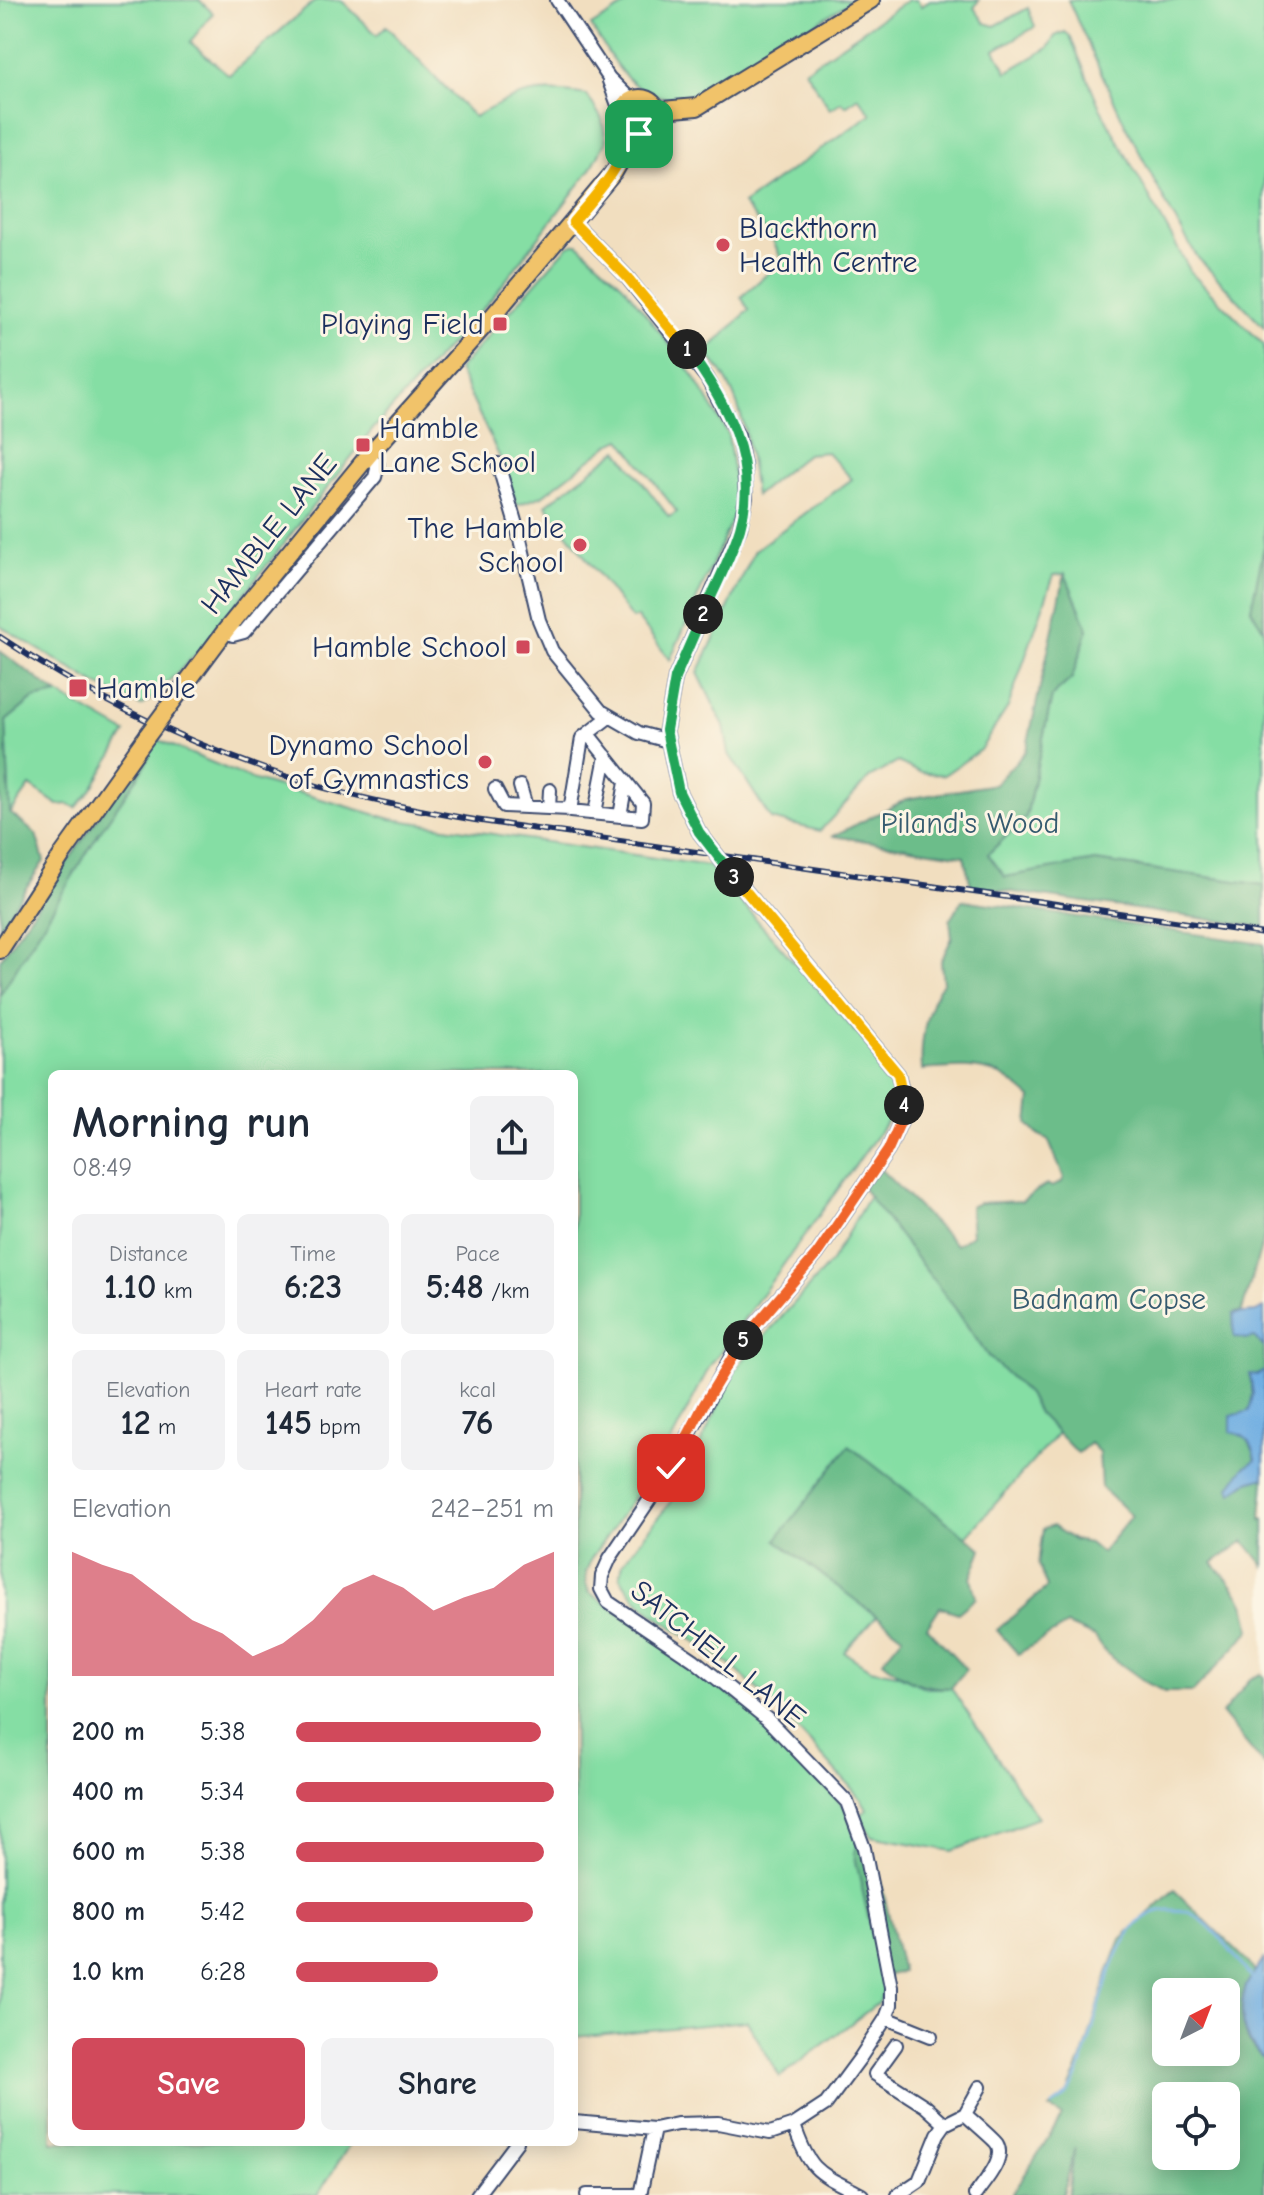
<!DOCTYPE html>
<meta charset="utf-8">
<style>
body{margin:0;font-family:"Comic Neue",sans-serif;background:#f2f2f3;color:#1f2937;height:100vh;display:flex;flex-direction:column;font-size:30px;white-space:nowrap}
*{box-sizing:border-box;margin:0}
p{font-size:26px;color:#747a83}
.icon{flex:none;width:44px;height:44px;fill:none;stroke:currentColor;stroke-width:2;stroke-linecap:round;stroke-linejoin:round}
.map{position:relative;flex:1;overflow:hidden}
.sheet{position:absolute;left:48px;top:1070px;width:530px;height:1076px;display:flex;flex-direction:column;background:#fff;border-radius:12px;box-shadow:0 4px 20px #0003}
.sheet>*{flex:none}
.needle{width:52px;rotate:42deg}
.controls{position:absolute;left:1152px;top:1978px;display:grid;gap:16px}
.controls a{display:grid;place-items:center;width:88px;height:88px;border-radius:12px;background:#fff;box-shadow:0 4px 20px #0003;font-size:40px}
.pin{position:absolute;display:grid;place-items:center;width:68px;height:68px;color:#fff;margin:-34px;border-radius:16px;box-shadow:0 4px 12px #0006}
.km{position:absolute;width:40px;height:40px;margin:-20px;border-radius:50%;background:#222;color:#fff;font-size:22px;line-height:40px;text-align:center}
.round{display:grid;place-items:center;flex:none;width:84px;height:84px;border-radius:12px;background:#f2f2f3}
.head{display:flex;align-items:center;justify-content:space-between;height:136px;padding:0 24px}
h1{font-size:44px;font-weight:700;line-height:60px}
.metrics{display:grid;grid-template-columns:repeat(3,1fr);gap:12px;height:136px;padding:8px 24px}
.metrics div{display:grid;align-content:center;border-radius:12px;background:#f2f2f3;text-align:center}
.metrics b{font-size:34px;font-weight:700}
.metrics small{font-size:22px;font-weight:400}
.metrics p{font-size:22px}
.chart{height:224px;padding:16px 24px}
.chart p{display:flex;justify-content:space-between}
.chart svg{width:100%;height:144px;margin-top:8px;fill:#d1495b;opacity:.7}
.action{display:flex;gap:16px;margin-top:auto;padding:16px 24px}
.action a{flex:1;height:92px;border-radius:12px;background:#d1495b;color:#fff;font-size:32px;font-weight:700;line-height:92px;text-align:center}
.action a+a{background:#f2f2f3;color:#1f2937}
ul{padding:0 24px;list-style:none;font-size:26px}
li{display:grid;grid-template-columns:128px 96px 1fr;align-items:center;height:60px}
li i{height:20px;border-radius:10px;background:#d1495b}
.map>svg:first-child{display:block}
</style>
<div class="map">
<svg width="1264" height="2195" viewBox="0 0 1264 2195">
<rect width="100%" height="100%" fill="#fcf5e5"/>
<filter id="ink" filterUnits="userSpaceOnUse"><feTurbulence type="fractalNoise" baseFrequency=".0125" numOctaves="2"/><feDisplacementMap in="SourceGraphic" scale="16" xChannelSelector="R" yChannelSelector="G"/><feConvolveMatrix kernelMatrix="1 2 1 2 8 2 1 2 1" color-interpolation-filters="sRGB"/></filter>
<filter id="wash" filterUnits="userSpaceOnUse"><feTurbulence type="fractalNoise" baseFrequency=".006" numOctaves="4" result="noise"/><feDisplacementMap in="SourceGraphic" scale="32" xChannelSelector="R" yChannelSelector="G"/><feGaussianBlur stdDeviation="1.8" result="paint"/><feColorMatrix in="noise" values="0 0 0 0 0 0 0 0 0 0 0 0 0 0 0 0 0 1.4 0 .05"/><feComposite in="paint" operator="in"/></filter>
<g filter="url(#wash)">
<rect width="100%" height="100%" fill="#f1debf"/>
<!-- green -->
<path fill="#85dea4" stroke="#508681" stroke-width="2" d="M0 0H199L213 13 190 42 229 75 316 0H341L377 35 386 26 474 117C518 93 537 86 587 95L602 119 606 141 591 169 493 297 374 428 203 647 150 700 141 706 96 684 0 626Z
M634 0H853L700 96C636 109 621 72 591 26Z
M908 0H917L921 6 930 0H979L974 8 985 23 995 26 1028 8 1035 27 995 50 1007 72 1048 48 1055 36 1065 32 1070 36 1100 108 1192 274 1264 345V547L1251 609 1264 630V885L1095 861 1005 877 988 854 1026 817 1052 696 1072 678 1088 629 1065 574 1054 575 1008 707 980 750 944 775 919 772 898 762 869 778 820 831 771 819 729 754 724 726 698 673 755 550 852 479 827 452 807 454 755 496C749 448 743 387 705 353L749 310 741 297 782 261 773 240 743 204 871 114 858 97 846 106 841 102 830 109 805 70Z
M1068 0H1264V327L1198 258 1171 213 1124 122Z
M574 244H578L623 285 694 376 728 434 738 506 670 660 637 617 632 619 546 505 618 450 669 517 677 512 621 439 610 444 542 496 517 505 500 458 458 370 568 246Z
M58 694 126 733 90 792 76 808 69 804 58 805 30 786 10 814 6 721 33 699Z
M156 739 251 779 391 819 709 866 895 1076 899 1094 896 1109 710 1366 666 1451 591 1559 586 1572V1584L589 1592 690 1661 766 1724 845 1807 854 1828 889 1979 878 2003 780 2077 747 2021 574 2037V1074H52V2142H351L318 2195H0V960L100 814Z
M869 1196 955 1308 988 1356 1028 1394 1038 1413 1058 1433 966 1537 849 1446 777 1540 877 1616 844 1652 870 1669 897 1674 926 1688H951L1038 1818 952 1851 871 1836 860 1816 867 1809 862 1800C821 1754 780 1708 734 1668 696 1636 645 1621 620 1577L623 1563 678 1492 736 1368 831 1262Z"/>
<!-- forest -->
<path fill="#6cbd8a" stroke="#447674" stroke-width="2" fill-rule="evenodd" d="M1264 547V630L1251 609Z
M1065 574 1088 629 1072 678 1052 696 1026 817 988 854 1005 877 1095 861 1264 885V927L971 886 964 856 833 836 907 799 995 784 1026 751Z
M0 651 58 694 33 699 6 721 10 813 36 834 44 861 0 927Z
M143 752 149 755 144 768 99 833 0 995V960Z
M962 900 1264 944V1237L1242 1311 1233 1314 1264 1346V1371L1258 1375H1250L1253 1395 1249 1411 1237 1416C1243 1431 1253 1444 1256 1460L1244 1468 1233 1492 1246 1483 1264 1476C1264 1491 1261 1505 1261 1520L1264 1519V1566L1244 1541 1213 1563C1233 1587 1248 1597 1250 1631L1193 1692H1165L1147 1683 1106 1653 1095 1637 1067 1625 1018 1654 997 1630 1047 1587 1038 1564 1043 1529 1053 1526 1073 1540 1089 1543 1101 1553 1132 1516 1101 1487 1099 1452 1090 1443 1078 1453 1073 1449 1038 1413 1028 1394 988 1356 955 1308 861 1186 878 1167 956 1245 972 1235 970 1207 979 1203 1022 1201 1047 1184 1052 1187 1061 1183 1064 1178 1048 1139 1037 1134 1028 1124 1031 1098C1022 1090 1011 1080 1000 1075 976 1064 947 1068 922 1070 920 1042 926 1006 943 983L941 961 952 938 950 920Z
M849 1446 982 1549 971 1578 976 1598 958 1613 940 1607 927 1627 966 1669 951 1688C921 1688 906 1681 883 1661L903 1636 776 1540Z
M1261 1674 1264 1677V1765L1222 1714 1250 1679Z
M858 1846 873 1855 876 1861 902 1972 889 1975 879 1966 854 1852Z
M1174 1890 1248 1962 1256 1974C1247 2009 1232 2032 1264 2059V2195H1068L1075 2147 1063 2195H1012L1062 2116 1050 2109 1067 2095 1084 2054 1108 1973 1121 1939ZM1166 1992H1226V2052H1166ZM1166 2096H1226V2156H1166Z"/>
<!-- water -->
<path fill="#70aee2" stroke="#466ea0" stroke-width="2" d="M1264 1308V1347L1254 1337 1246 1339 1234 1337 1233 1314 1256 1312Z
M1264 1371V1477L1246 1483 1232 1493 1230 1487 1244 1468 1256 1460C1253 1443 1248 1436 1231 1432V1416L1249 1411 1253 1395 1250 1374 1258 1375Z
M1264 1958V2059C1243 2041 1236 2010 1247 1984 1251 1975 1259 1969 1264 1958Z"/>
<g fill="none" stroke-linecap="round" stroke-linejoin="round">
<!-- stream -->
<path stroke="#70aee2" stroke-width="3" d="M1053 2106C1057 2103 1064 2099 1067 2095 1098 2054 1104 1907 1170 1910 1176 1910 1183 1910 1188 1912 1216 1925 1233 1957 1252 1978"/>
</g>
</g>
<g filter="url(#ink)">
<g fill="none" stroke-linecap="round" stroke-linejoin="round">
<defs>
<path id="minor" d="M557 0 609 78 631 100
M609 81 622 116
M573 222 627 277 707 378 738 436 744 465 746 498 740 528 675 678 666 730 679 792 699 832
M498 464 519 535 539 620 552 651 601 711 639 733 668 741
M226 630 233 635 244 632 375 477 378 465 368 456
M588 734 643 803 642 818 570 811 582 738 609 717
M520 786 526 807
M495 789 504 806 570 809
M549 808 550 790
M595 813 606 756
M620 816 626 782
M886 2018 931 2036
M896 2045 875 2074 925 2106 945 2124
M965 2114C971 2120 995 2140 997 2144 1006 2159 983 2183 975 2195
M574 2122 654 2129 677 2124 718 2123 770 2133 794 2125 826 2104 860 2058 886 2018 891 2005V1987L864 1848 847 1802 767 1719 694 1660 608 1602 601 1589 602 1576 610 1558 671 1468 736 1348 817 1254 888 1150 903 1116 904 1102 898 1074 735 878
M794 2125C810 2173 819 2173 862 2195
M477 2195 517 2142
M587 2195H640
M640 2195 654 2129
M898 2195 919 2181 938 2134 945 2124 965 2114 980 2087"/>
<path id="major" d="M622 116a18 18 0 1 1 36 0a18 18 0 1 1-36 0Z
M656 108 662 110 697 107 871 0
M167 709 226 630 368 456 492 317 614 172 627 149 631 132
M0 950 62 855 147 736"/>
</defs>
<!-- minor casing -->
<use href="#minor" stroke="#3b496d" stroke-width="16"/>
<!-- major casing -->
<use href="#major" stroke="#3b496d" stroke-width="20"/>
<!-- minor -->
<use href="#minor" stroke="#fff" stroke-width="12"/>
<!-- major -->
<use href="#major" stroke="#f1c36a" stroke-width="16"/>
<defs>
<path id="rail" d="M0 637C84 693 178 739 273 772 339 795 407 808 475 820L1264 934"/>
</defs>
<!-- rail casing -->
<use href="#rail" stroke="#1b2f5e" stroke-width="6"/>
<!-- rail -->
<use href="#rail" stroke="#fcf5e5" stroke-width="3" stroke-dasharray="9" stroke-linecap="butt"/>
<defs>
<path id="minor-bridge" d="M699 832 735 878"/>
<path id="major-bridge" d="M147 736 167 709"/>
</defs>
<!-- minor-bridge casing -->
<use href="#minor-bridge" stroke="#3b496d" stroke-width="16" stroke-linecap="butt"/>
<!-- major-bridge casing -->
<use href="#major-bridge" stroke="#3b496d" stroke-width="20" stroke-linecap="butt"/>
<!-- minor-bridge -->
<use href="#minor-bridge" stroke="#fff" stroke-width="12"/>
<!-- major-bridge -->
<use href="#major-bridge" stroke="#f1c36a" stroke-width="16"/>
</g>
</g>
<g fill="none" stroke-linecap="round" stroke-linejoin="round" filter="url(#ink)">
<defs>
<path id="split-1" d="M639 134 631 132C622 168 596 194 573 222L627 277 687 349"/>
<path id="split-2" d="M687 349C725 400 760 462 740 528 731 557 716 586 703 614"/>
<path id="split-3" d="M703 614 675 678 666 730 679 792 699 832 734 877"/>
<path id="split-4" d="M734 877 898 1074 904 1105"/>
<path id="split-5" d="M743 1340 817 1254 888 1150 903 1116 904 1105"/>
<path id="split-6" d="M671 1468 704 1404 743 1340"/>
</defs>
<!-- split-1 casing -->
<use href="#split-1" stroke="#fff" stroke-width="16"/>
<!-- split-2 casing -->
<use href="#split-2" stroke="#fff" stroke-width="16"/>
<!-- split-3 casing -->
<use href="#split-3" stroke="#fff" stroke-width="16"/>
<!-- split-4 casing -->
<use href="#split-4" stroke="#fff" stroke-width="16"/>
<!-- split-5 casing -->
<use href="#split-5" stroke="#fff" stroke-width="16"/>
<!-- split-6 casing -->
<use href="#split-6" stroke="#fff" stroke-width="16"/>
<!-- split-1 -->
<use href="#split-1" stroke="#f5b400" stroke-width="10"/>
<!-- split-2 -->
<use href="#split-2" stroke="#22a559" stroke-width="10"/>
<!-- split-3 -->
<use href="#split-3" stroke="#22a559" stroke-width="10"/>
<!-- split-4 -->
<use href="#split-4" stroke="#f5b400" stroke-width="10"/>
<!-- split-5 -->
<use href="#split-5" stroke="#f0652b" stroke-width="10"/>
<!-- split-6 -->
<use href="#split-6" stroke="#f0652b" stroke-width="10"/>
</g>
<!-- markers -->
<g fill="#d1495b" stroke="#fcf5e5" stroke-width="3">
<circle cx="723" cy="245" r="8"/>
<rect x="492" y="316" width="16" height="16" rx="4"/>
<rect x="355" y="437" width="16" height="16" rx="4"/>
<circle cx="580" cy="545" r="8"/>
<rect x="515" y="639" width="16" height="16" rx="4"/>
<rect x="68" y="678" width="20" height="20" rx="4"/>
<circle cx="485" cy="762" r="8"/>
</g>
<g text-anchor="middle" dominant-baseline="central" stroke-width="6" stroke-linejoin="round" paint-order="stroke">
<!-- poi labels -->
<g font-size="30" fill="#1b2f5e" stroke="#fcf5e5" text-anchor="end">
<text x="739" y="228" text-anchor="start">Blackthorn<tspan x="739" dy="34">Health Centre</tspan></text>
<text x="484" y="324">Playing Field</text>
<text x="379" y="428" text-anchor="start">Hamble<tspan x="379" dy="34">Lane School</tspan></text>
<text x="564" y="528">The Hamble<tspan x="564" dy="34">School</tspan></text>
<text x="507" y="647">Hamble School</text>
<text x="96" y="688" text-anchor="start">Hamble</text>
<text x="469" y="745">Dynamo School<tspan x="469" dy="34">of Gymnastics</tspan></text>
</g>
<!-- street labels -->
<g font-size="30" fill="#1b2f5e" stroke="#fcf5e5">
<text transform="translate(269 534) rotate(-51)">HAMBLE LANE</text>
<text transform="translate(718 1654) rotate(39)">SATCHELL LANE</text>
</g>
<!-- park labels -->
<g font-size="30" fill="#365b70" stroke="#fcf5e5">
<text x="970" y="823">Piland's Wood</text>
<text x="1109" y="1299">Badnam Copse</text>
</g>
</g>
</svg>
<div class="controls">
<a><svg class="needle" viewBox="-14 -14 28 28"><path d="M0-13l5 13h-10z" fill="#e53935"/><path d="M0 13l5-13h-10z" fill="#747a83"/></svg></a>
<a><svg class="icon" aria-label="locate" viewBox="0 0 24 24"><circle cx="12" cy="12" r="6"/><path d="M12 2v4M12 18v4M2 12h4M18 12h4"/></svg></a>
</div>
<div class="pin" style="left:639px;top:134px;background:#1e9e55"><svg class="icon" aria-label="arrive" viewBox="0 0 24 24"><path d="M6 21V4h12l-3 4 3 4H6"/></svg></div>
<div class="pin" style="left:671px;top:1468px;background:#d93025"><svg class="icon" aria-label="check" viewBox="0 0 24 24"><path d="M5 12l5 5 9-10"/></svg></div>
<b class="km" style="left:687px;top:349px">1</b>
<b class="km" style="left:703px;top:614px">2</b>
<b class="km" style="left:734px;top:877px">3</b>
<b class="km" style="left:904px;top:1105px">4</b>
<b class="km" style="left:743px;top:1340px">5</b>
<section class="sheet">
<div class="head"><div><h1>Morning run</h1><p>08:49</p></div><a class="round"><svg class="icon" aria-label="share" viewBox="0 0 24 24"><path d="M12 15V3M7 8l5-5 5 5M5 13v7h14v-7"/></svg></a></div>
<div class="metrics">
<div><p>Distance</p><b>1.10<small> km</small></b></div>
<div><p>Time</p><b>6:23</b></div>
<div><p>Pace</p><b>5:48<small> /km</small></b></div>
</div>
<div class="metrics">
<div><p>Elevation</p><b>12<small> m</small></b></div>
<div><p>Heart rate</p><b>145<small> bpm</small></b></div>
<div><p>kcal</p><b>76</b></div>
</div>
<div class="chart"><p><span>Elevation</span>242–251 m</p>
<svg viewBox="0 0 160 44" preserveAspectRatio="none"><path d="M0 44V6L10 10L20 13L30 20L40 27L50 31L60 38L70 34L80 27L90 17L100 13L110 17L120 24L130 20L140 17L150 10L160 6V44z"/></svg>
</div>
<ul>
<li><b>200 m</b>5:38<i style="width:95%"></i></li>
<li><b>400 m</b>5:34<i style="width:100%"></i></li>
<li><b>600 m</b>5:38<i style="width:96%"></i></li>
<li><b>800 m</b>5:42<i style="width:92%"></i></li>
<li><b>1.0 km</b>6:28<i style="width:55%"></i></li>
</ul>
<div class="action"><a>Save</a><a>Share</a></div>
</section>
</div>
